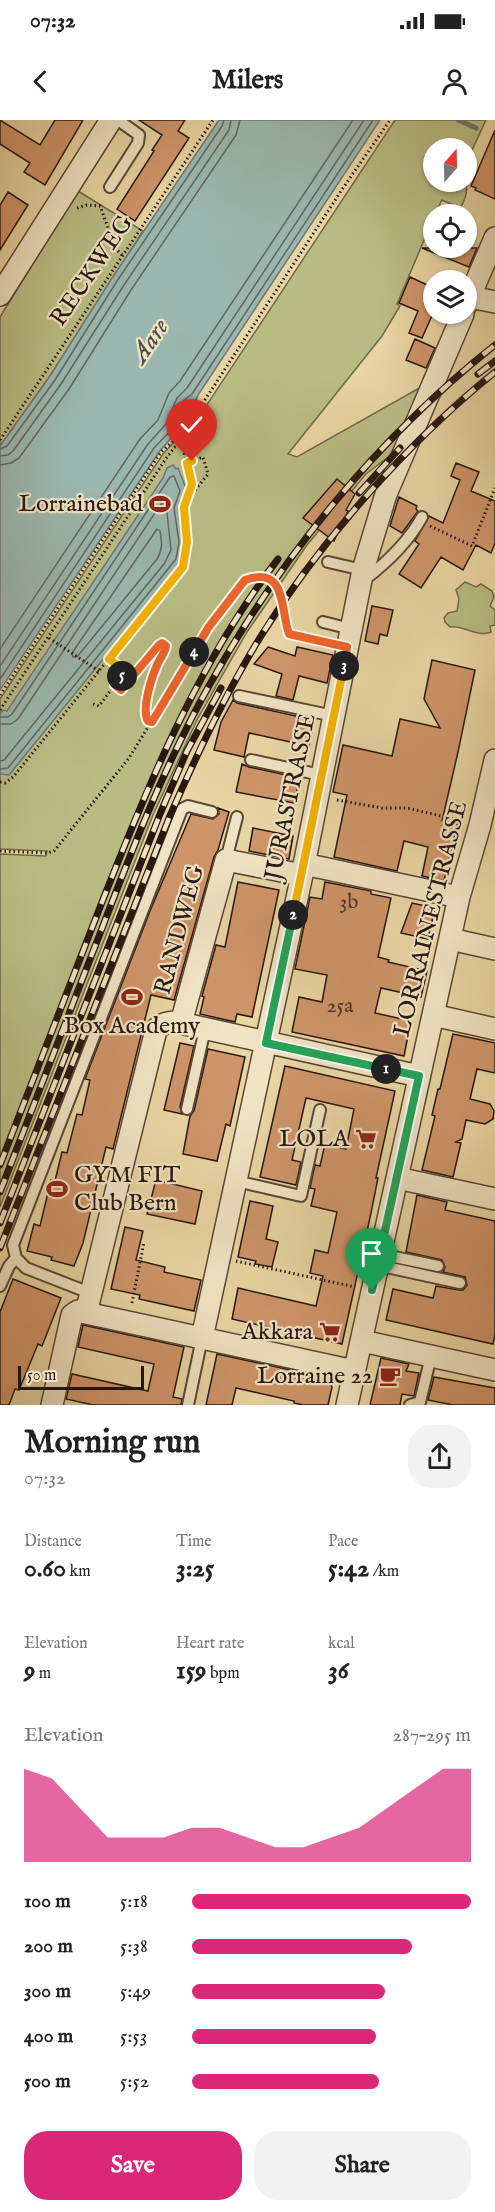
<!DOCTYPE html>
<meta charset="utf-8">
<style>
body{margin:0;font-family:"IM FELL English",serif;background:#f2f2f2;color:#222;height:100vh;display:flex;flex-direction:column;font-size:22px;white-space:nowrap}
*{box-sizing:border-box;margin:0}
p{font-size:20px;color:#767676}
.icon{flex:none;width:33px;height:33px;fill:none;stroke:currentColor;stroke-width:2;stroke-linecap:round;stroke-linejoin:round}
.map{position:relative;height:1285px;overflow:hidden}
.details{display:flex;flex-direction:column;background:#fff;flex:1}
.details>*{flex:none}
.needle{width:39px;rotate:20deg}
.fabs{position:absolute;left:423px;top:18px;display:grid;gap:12px}
.fabs a{display:grid;place-items:center;width:54px;height:54px;border-radius:50%;background:#fff;box-shadow:0 2px 4px #0004;font-size:30px}
.scale{position:absolute;left:18px;bottom:15px;width:126px;box-sizing:border-box;padding-left:6px;border:3px solid #271710;border-top:0;font-size:16px;line-height:21px;white-space:nowrap;color:#271710;-webkit-text-stroke:4px #f1e4c4;paint-order:stroke}
.pin{position:absolute;display:grid;place-items:center;width:51px;height:51px;color:#fff;margin:-62px -26px;border-radius:50% 50% 50% 0;rotate:-45deg;box-shadow:0 0 6px #0007}
.pin .icon{rotate:45deg}
.km{position:absolute;width:30px;height:30px;margin:-15px;border-radius:50%;background:#222;color:#fff;font-size:16px;line-height:30px;text-align:center}
.round{display:grid;place-items:center;flex:none;width:63px;height:63px;border-radius:24px;background:#f2f2f2}
.summary{display:flex;align-items:center;justify-content:space-between;height:102px;padding:0 24px}
h1{font-size:33px;font-weight:800;line-height:45px}
.metrics{display:grid;grid-template-columns:repeat(3,1fr);gap:9px;height:102px;padding:6px 24px}
.metrics div{display:grid;align-content:center}
.metrics b{font-size:26px;font-weight:800}
.metrics small{font-size:16px;font-weight:400}
.metrics p{font-size:16px}
.chart{height:168px;padding:12px 24px}
.chart p{display:flex;justify-content:space-between}
.chart svg{width:100%;height:108px;margin-top:6px;fill:#db2777;opacity:.7}
.cta{display:flex;gap:12px;margin-top:auto;padding:12px 24px}
.cta a{flex:1;height:69px;border-radius:24px;background:#db2777;color:#fff;font-size:24px;font-weight:800;line-height:69px;text-align:center}
.cta a+a{background:#f2f2f2;color:#222}
ul{padding:0 24px;list-style:none;font-size:20px}
li{display:grid;grid-template-columns:96px 72px 1fr;align-items:center;height:45px}
li i{height:15px;border-radius:8px;background:#db2777}
.status{display:flex;justify-content:space-between;align-items:center;height:42px;padding:0 30px;background:#fff;direction:ltr}
.status svg{height:16px;fill:currentColor}
header{display:flex;justify-content:space-between;align-items:center;height:78px;padding:0 24px;background:#fff;font-size:27px;font-weight:800}
.map>svg:first-child{display:block}
</style>
<div class="status"><b>07:32</b><svg viewBox="0 0 49 12"><path d="M0 12V9h3v3zM5 12V6h3v6zM10 12V3h3v9zM15 12V0h3v12zM26 1h20v11H26zM47 4h2v5h-2z"/></svg></div>
<header><svg class="icon" aria-label="back" viewBox="0 0 24 24"><path d="M15 5l-7 7 7 7"/></svg>Milers<svg class="icon" aria-label="person" viewBox="0 0 24 24"><circle cx="12" cy="8" r="4"/><path d="M4 21q1-7 8-7t8 7"/></svg></header>
<div class="map">
<svg width="495" height="1285" viewBox="0 0 495 1285">
<rect width="100%" height="100%" fill="#e9d6a4"/>
<filter id="stains"><feTurbulence type="fractalNoise" baseFrequency=".00333" numOctaves="4"/><feColorMatrix values="0 0 0 0 .2 0 0 0 0 .09 0 0 0 0 .02 0 0 0 .5 -.17"/></filter>
<radialGradient id="worn" r=".72"><stop offset=".6" stop-color="#630" stop-opacity="0"/><stop offset="1" stop-color="#630" stop-opacity=".3"/></radialGradient>
<!-- green -->
<path fill="#b9bd84" stroke="#706a4a" stroke-width="1.5" d="M395 0H486L467 41V50L466 28H434V62H466C468 71 466 79 460 88L442 80 435 94H434L433 99 397 184 400 186 382 216 288 334 297 337 430 262 404 325 366 354 307 425 247 512 198 598 153 695 0 1087V734L46 736 47 731 0 729V579L163 334 174 322 185 318Z
M78 71 143 111 50 256 0 326V197Z
M465 462 476 467 481 464 492 471 494 477 490 486 495 490V505L490 506 491 512C478 518 464 505 450 507L445 502 444 498 448 493 457 491 459 479 456 470Z"/>
<!-- water -->
<path fill="#9ab7af" stroke="#6c776f" stroke-width="1.5" d="M219 0H380L198 275 195 283 191 281 188 285 190 287 180 304 182 306 159 332 0 570V326L50 256 112 158Z
M173 345 176 349 178 348 187 371 180 388 185 421 182 442 9 655 0 654V594L3 590 7 591 163 358 167 348Z"/>
<g fill="none" stroke-linecap="round" stroke-linejoin="round">
<!-- shore -->
<path stroke="#606760" stroke-width="1.5" d="M0 329 7 326 55 260 117 161 222 6 224 0
M0 336 8 335 13 331 61 264 124 165 229 10 231 0
M0 345 11 343 19 338 69 269 131 170 236 15 240 0
M157 409 160 411C162 422 163 429 157 439L77 537H73L72 533Z
M0 529 140 319 158 300 169 273 180 261 353 0
M0 546 148 324 166 304 177 278 187 268 364 0
M0 559 154 328 174 307 183 281 192 274 373 0
M0 597H8L12 594 170 357 174 356 180 371 174 388 179 422 176 439 8 648 0 649
M0 604H11L18 599 161 384H166L171 430 164 444 4 640 0 641"/>
<!-- stream -->
<path stroke="#6c776f" stroke-width="5" d="M458 0 476 8"/>
</g>
<!-- building -->
<path fill="#cf956a" stroke="#271710" stroke-width="1.5" d="M0 0 40 25 55 0H83L45 65 24 52 30 43 0 24Z
M139 0H185L178 11 189 18 135 101 117 89 154 31 152 30 162 15Z
M495 10V79L475 70 476 68 471 66Z
M8 72 28 85 0 130V85Z
M422 128H477L469 147Z
M410 157 434 168V191L422 218 409 213 418 191 399 183Z
M415 219 435 228 426 248 406 240Z
M456 343 479 352 471 371 495 381V423L491 433 476 425 463 450 441 437 421 468 399 454 419 424 415 421 429 396 443 403 460 360 451 356Z
M337 359 355 374 346 390 348 391 334 421 303 398Z
M399 377 417 386 416 389 418 391 402 413 390 406Z
M372 486 393 490 387 516 380 514 378 524 365 521Z
M268 527 295 536 297 527 333 535 327 563 299 556 293 580 276 576 282 554 254 544Z
M432 540 475 550 458 632 442 701 457 704 444 761 422 756 428 727 404 721 397 751 334 737 347 675 333 672 343 625 392 636 400 599 440 608 424 579Z
M233 580 237 583 314 600 309 626 249 613 244 637 214 630 221 602Z
M242 644 249 647 300 658 294 683 236 672Z
M218 688 229 692 218 730 214 737 174 880 151 875 113 1029 106 1027 83 1123 74 1146 51 1140 52 1137 27 1131 34 1104 40 1106 51 1060 55 1061 62 1032 67 1033 77 994 82 995 90 960 85 959 150 791 191 694 213 699 219 694Z
M253 708 293 716 289 739 249 731Z
M238 762 279 770 252 897 237 894 235 902 200 894 204 877 202 876 216 825 225 827Z
M325 762 371 771V774L391 778 378 837 389 840 388 842 427 851 421 877 381 868 375 893 411 901 404 936 292 912 299 877 322 882 327 855 295 849 310 777 322 779Z
M412 783 435 788 428 819 401 813Z
M453 914 495 923V953L477 949 470 979 490 984 494 991 493 999 485 1004 466 1000 462 1019 456 1022 461 1023 453 1057 422 1050 435 996 432 995 438 969H440Z
M180 923 194 926 180 987 182 994 164 990Z
M208 929 245 937 230 1006 226 1004 217 1041 183 1034 190 996 194 991Z
M285 946 395 971 376 1058H378L371 1093 342 1224 232 1199 238 1168 316 1186 323 1156 310 1153 315 1130 328 1133 337 1092 311 1086 315 1069 310 1068 315 1045 320 1046 325 1024 346 1029 354 989 306 978 292 1040 301 1042 296 1065 260 1057Z
M156 1060 202 1071 195 1104 147 1094Z
M417 1075 447 1082 445 1090 495 1101V1215L493 1224 386 1200 393 1169 433 1178 436 1166 459 1170H463L467 1165 465 1157 443 1152 445 1147 442 1140 406 1132Z
M250 1081 273 1086 266 1119 278 1122 272 1147 255 1144 256 1141 238 1137Z
M125 1107 143 1111 136 1140 165 1147 164 1152 201 1160 194 1191 139 1179 140 1175 111 1169Z
M13 1159 61 1178 42 1226 38 1224 19 1270 15 1269 9 1285H0V1192Z
M83 1205 184 1227 173 1277 182 1279 181 1285H93L66 1279 72 1254 148 1271 154 1244 78 1227Z
M217 1234 300 1252 299 1255 329 1261 332 1267 328 1285H303L294 1283V1281L236 1268 232 1285H206Z
M381 1238 409 1244 406 1251 419 1253 414 1276 402 1274 400 1285H370Z
M434 1257 495 1268V1285H453L428 1280Z"/>
<g fill="none" stroke-linecap="round" stroke-linejoin="round">
<defs>
<path id="service" d="M110 67 138 23 139 15 118 0
M328 442 363 450
M364 460C385 444 409 421 422 397
M323 502 351 509
M239 576 334 596
M251 640 321 655
M226 740 237 697
M187 989 205 909
M236 1061 301 1076 320 990
M380 1134 438 1146
M377 1145 460 1163
M0 1166 9 1146 16 1138
M90 1173 26 1148 16 1138 13 1125 182 689 188 686 212 692
M188 1285 202 1218
M410 1285 420 1282 431 1236"/>
<path id="minor" d="M0 175 111 0
M470 177 495 182
M466 185 495 118
M304 744 459 777
M450 819 495 829
M433 895 495 909
M181 903 226 740 302 755
M397 1058 495 1079
M86 1193 354 1251
M202 1218 302 755 363 450 386 374 463 194
M362 1221 495 1250
M52 1285 72 1195 78 1191 86 1193 156 910C161 903 168 902 176 902L419 956
M347 1285 459 777 480 705 495 640"/>
</defs>
<!-- service casing -->
<use href="#service" stroke="#584735" stroke-width="14"/>
<!-- minor casing -->
<use href="#minor" stroke="#584735" stroke-width="24"/>
<!-- path -->
<path stroke="#271710" stroke-width="3" stroke-dasharray="1.5 3" stroke-linecap="butt" d="M77 88 87 85 100 86 116 129 123 136
M178 299 186 309
M0 320 213 0
M185 390 192 374 208 354 203 337 187 343
M430 406 472 426 495 368
M49 518 99 551
M115 565 121 570 159 525 165 524C167 531 162 534 159 540 153 553 141 588 148 601H152
M0 575 161 332 184 312 343 68 390 0
M93 584 99 586 125 551 109 539
M0 590 167 337 175 327 181 325
M0 662 5 663 13 657 183 447 187 422 184 387 192 359 179 316
M337 680 382 688H407L463 701
M0 731 47 733 54 731 129 638 209 508 245 460 263 457C287 466 282 493 289 514L331 524
M236 1141 355 1167
M132 1183 144 1122"/>
<!-- service -->
<use href="#service" stroke="#f1e4c4" stroke-width="10"/>
<!-- minor -->
<use href="#minor" stroke="#f1e4c4" stroke-width="21"/>
<defs>
<path id="rail" d="M478 254 495 241
M359 373 400 328
M0 1045C32 962 65 878 97 795 145 672 196 545 278 439
M0 1072C34 985 67 898 101 811 133 727 166 642 210 564 282 435 379 317 495 225
M0 1103 160 694 187 631 221 568
M0 1128 169 698C196 636 225 574 261 516 321 420 407 323 495 252"/>
</defs>
<!-- rail casing -->
<use href="#rail" stroke="#271710" stroke-width="7"/>
<!-- rail -->
<use href="#rail" stroke="#f1e4c4" stroke-width="4.5" stroke-dasharray="14" stroke-linecap="butt"/>
</g>
<g fill="none" stroke-linecap="round" stroke-linejoin="round">
<defs>
<path id="split-1" d="M372 1170 419 956 386 949"/>
<path id="split-2" d="M293 795 266 923 386 949"/>
<path id="split-3" d="M293 795 344 546"/>
<path id="split-4" d="M194 532 208 508 245 460C287 445 280 489 289 514L347 527 344 546"/>
<path id="split-5" d="M122 556 115 565 121 570 159 525 162 523 166 526C165 532 161 537 158 543 152 556 141 589 148 601L152 602 194 532"/>
<path id="split-6" d="M122 556 125 551 109 539 183 447 187 422 184 387 192 364 187 343 192 341"/>
</defs>
<!-- split-1 casing -->
<use href="#split-1" stroke="#fff" stroke-width="12"/>
<!-- split-2 casing -->
<use href="#split-2" stroke="#fff" stroke-width="12"/>
<!-- split-3 casing -->
<use href="#split-3" stroke="#fff" stroke-width="12"/>
<!-- split-4 casing -->
<use href="#split-4" stroke="#fff" stroke-width="12"/>
<!-- split-5 casing -->
<use href="#split-5" stroke="#fff" stroke-width="12"/>
<!-- split-6 casing -->
<use href="#split-6" stroke="#fff" stroke-width="12"/>
<!-- split-1 -->
<use href="#split-1" stroke="#22a559" stroke-width="8"/>
<!-- split-2 -->
<use href="#split-2" stroke="#22a559" stroke-width="8"/>
<!-- split-3 -->
<use href="#split-3" stroke="#f5b400" stroke-width="8"/>
<!-- split-4 -->
<use href="#split-4" stroke="#f0652b" stroke-width="8"/>
<!-- split-5 -->
<use href="#split-5" stroke="#f0652b" stroke-width="8"/>
<!-- split-6 -->
<use href="#split-6" stroke="#f5b400" stroke-width="8"/>
</g>
<!-- icons -->
<defs>
<symbol id="stadium-bare" viewBox="-9 -9 18 18"><path d="M0-5a6.5 5 0 1 0 0 10a6.5 5 0 1 0 0-10ZM-3.5-1.8h7v3.6h-7Z" fill="#8f2418" stroke="#f1e4c4" stroke-width="2.5" paint-order="stroke"/></symbol>
<symbol id="supermarket-bare" viewBox="-9 -9 18 18"><path d="M-6-5.5h2.5l.6 2H6L4.5 2H-2.5L-4.4-4H-6ZM-1.5 3.2a1.3 1.3 0 1 0 .1 0ZM3 3.2a1.3 1.3 0 1 0 .1 0Z" fill="#8f2418" stroke="#f1e4c4" stroke-width="2.5" paint-order="stroke"/></symbol>
<symbol id="cafe-bare" viewBox="-9 -9 18 18"><path d="M-5.5-4.5H6V0H3Q3 3.5 0 3.5H-2.5Q-5.5 3.5-5.5 0ZM3-3.2v2h1.7v-2ZM-6 4.5H4V6H-6Z" fill="#8f2418" stroke="#f1e4c4" stroke-width="2.5" paint-order="stroke"/></symbol>
</defs>
<g fill-rule="evenodd">
<use href="#stadium-bare" x="145" y="369" width="30" height="30"/>
<use href="#stadium-bare" x="117" y="862" width="30" height="30"/>
<use href="#supermarket-bare" x="351" y="1004" width="30" height="30"/>
<use href="#stadium-bare" x="42" y="1054" width="30" height="30"/>
<use href="#supermarket-bare" x="315" y="1197" width="30" height="30"/>
<use href="#cafe-bare" x="375" y="1241" width="30" height="30"/>
</g>
<g text-anchor="middle" dominant-baseline="central" stroke-width="4.5" stroke-linejoin="round" paint-order="stroke">
<!-- number labels -->
<g font-size="21" fill="#513626">
<text x="349" y="782">3b</text>
<text x="340" y="886">25a</text>
</g>
<!-- street labels -->
<g font-size="24" fill="#271710" stroke="#f1e4c4">
<text transform="translate(92 151) rotate(-56)">RECKWEG</text>
<text transform="translate(291 677) rotate(-78)">JURASTRASSE</text>
<text transform="translate(431 799) rotate(-76)">LORRAINESTRASSE</text>
<text transform="translate(180 810) rotate(-75)">RANDWEG</text>
</g>
<!-- poi labels -->
<g font-size="24" fill="#271710" stroke="#f1e4c4" text-anchor="end">
<text x="143" y="384">Lorrainebad</text>
<text x="132" y="906" text-anchor="middle">Box Academy</text>
<text x="349" y="1019">LOLA</text>
<text x="74" y="1055" text-anchor="start">GYM FIT<tspan x="74" dy="28">Club Bern</tspan></text>
<text x="313" y="1212">Akkara</text>
<text x="373" y="1256">Lorraine 22</text>
</g>
<!-- water labels -->
<g font-size="26" font-style="italic" fill="#4f4f48" stroke="#f1e4c4">
<text transform="translate(150 221) rotate(-56)">Aare</text>
</g>
</g>
<rect width="100%" height="100%" filter="url(#stains)"/>
<rect width="100%" height="100%" fill="url(#worn)"/>
</svg>
<div class="fabs">
<a><svg class="needle" viewBox="-14 -14 28 28"><path d="M0-13l5 13h-10z" fill="#e53935"/><path d="M0 13l5-13h-10z" fill="#767676"/></svg></a>
<a><svg class="icon" aria-label="locate" viewBox="0 0 24 24"><circle cx="12" cy="12" r="6"/><path d="M12 2v4M12 18v4M2 12h4M18 12h4"/></svg></a>
<a><svg class="icon" aria-label="layers" viewBox="0 0 24 24"><path d="M12 4l9 5-9 5-9-5zM3 14l9 5 9-5"/></svg></a>
</div>
<div class="scale">50 m</div>
<div class="pin" style="left:372px;top:1170px;background:#1e9e55"><svg class="icon" aria-label="arrive" viewBox="0 0 24 24"><path d="M6 21V4h12l-3 4 3 4H6"/></svg></div>
<div class="pin" style="left:192px;top:341px;background:#d93025"><svg class="icon" aria-label="check" viewBox="0 0 24 24"><path d="M5 12l5 5 9-10"/></svg></div>
<b class="km" style="left:386px;top:949px">1</b>
<b class="km" style="left:293px;top:795px">2</b>
<b class="km" style="left:344px;top:546px">3</b>
<b class="km" style="left:194px;top:532px">4</b>
<b class="km" style="left:122px;top:556px">5</b>
</div>
<section class="details">
<div class="summary"><div><h1>Morning run</h1><p>07:32</p></div><a class="round"><svg class="icon" aria-label="share" viewBox="0 0 24 24"><path d="M12 15V3M7 8l5-5 5 5M5 13v7h14v-7"/></svg></a></div>
<div class="metrics">
<div><p>Distance</p><b>0.60<small> km</small></b></div>
<div><p>Time</p><b>3:25</b></div>
<div><p>Pace</p><b>5:42<small> /km</small></b></div>
</div>
<div class="metrics">
<div><p>Elevation</p><b>9<small> m</small></b></div>
<div><p>Heart rate</p><b>159<small> bpm</small></b></div>
<div><p>kcal</p><b>36</b></div>
</div>
<div class="chart"><p><span>Elevation</span>287–295 m</p>
<svg viewBox="0 0 160 44" preserveAspectRatio="none"><path d="M0 44V6L10 10L20 22L30 34L40 34L50 34L60 30L70 30L80 34L90 38L100 38L110 34L120 30L130 22L140 14L150 6L160 6V44z"/></svg>
</div>
<ul>
<li><b>100 m</b>5:18<i style="width:100%"></i></li>
<li><b>200 m</b>5:38<i style="width:79%"></i></li>
<li><b>300 m</b>5:49<i style="width:69%"></i></li>
<li><b>400 m</b>5:53<i style="width:66%"></i></li>
<li><b>500 m</b>5:52<i style="width:67%"></i></li>
</ul>
<div class="cta"><a>Save</a><a>Share</a></div>
</section>
